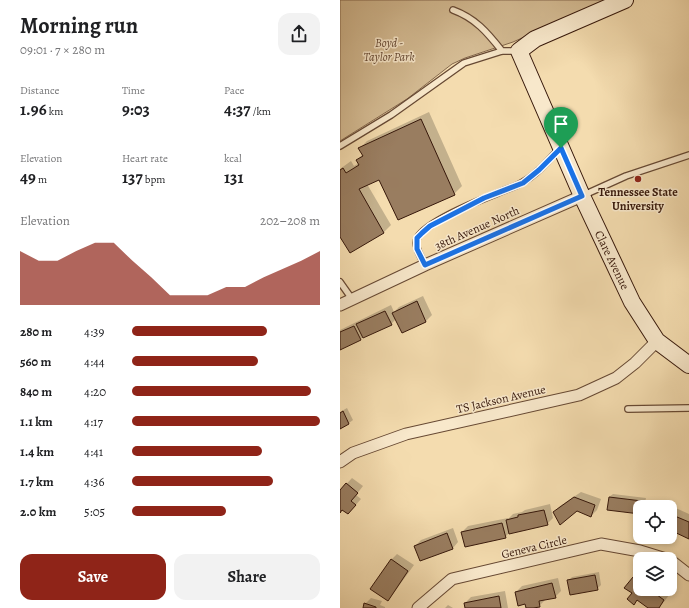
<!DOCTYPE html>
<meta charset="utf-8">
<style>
body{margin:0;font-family:Alegreya,serif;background:#f2f2f2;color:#202124;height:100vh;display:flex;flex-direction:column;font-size:15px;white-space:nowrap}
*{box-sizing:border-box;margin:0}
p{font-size:13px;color:#757577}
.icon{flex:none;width:22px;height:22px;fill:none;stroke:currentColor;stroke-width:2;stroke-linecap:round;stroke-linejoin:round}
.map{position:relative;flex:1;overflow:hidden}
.drawer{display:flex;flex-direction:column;background:#fff;width:340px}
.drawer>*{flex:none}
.buttons{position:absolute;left:293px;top:500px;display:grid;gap:8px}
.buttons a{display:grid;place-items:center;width:44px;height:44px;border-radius:8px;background:#fff;box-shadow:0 2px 6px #0003;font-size:20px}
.pin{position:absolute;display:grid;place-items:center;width:34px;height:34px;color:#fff;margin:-41px -17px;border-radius:50% 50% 50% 0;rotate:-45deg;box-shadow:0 0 4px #0007}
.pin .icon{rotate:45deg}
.round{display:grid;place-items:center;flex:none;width:42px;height:42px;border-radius:12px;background:#f2f2f2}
.summary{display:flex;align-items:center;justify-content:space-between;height:68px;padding:0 20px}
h1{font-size:22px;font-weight:700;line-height:30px}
.stats{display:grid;grid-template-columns:repeat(3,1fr);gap:6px;height:68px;padding:4px 20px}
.stats div{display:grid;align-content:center}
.stats b{font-size:17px;font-weight:700}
.stats small{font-size:11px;font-weight:400}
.stats p{font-size:11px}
.chart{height:112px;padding:8px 20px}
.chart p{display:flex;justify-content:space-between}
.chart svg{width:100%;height:72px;margin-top:4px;fill:#8f2418;opacity:.7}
.primary-button{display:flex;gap:8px;margin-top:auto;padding:8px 20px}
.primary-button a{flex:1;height:46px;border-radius:12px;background:#8f2418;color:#fff;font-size:16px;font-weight:700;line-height:46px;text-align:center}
.primary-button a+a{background:#f2f2f2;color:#202124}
ul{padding:0 20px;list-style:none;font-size:13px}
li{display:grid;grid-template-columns:64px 48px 1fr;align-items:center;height:30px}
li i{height:10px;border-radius:5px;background:#8f2418}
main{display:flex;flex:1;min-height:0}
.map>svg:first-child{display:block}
</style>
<main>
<section class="drawer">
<div class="summary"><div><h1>Morning run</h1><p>09:01 · 7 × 280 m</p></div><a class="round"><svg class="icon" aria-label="share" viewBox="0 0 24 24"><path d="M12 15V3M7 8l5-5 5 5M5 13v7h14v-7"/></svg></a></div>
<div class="stats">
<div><p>Distance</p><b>1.96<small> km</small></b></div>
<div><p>Time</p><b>9:03</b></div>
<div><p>Pace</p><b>4:37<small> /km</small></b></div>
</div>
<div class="stats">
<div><p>Elevation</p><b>49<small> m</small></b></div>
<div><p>Heart rate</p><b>137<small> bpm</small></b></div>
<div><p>kcal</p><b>131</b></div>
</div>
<div class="chart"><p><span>Elevation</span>202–208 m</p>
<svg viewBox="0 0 160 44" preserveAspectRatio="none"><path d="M0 44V11L10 17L20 17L30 11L40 6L50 6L60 17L70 27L80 38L90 38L100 38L110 33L120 33L130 27L140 22L150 17L160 11V44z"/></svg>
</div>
<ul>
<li><b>280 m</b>4:39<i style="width:72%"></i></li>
<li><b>560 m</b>4:44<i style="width:67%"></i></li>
<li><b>840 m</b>4:20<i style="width:95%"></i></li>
<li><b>1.1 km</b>4:17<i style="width:100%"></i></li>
<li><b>1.4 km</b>4:41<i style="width:69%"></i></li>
<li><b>1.7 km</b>4:36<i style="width:75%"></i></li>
<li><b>2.0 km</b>5:05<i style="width:50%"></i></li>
</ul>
<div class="primary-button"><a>Save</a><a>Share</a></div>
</section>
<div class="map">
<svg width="349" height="608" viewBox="0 0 349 608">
<rect width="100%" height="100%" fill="#f4dcaf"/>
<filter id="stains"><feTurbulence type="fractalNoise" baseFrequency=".005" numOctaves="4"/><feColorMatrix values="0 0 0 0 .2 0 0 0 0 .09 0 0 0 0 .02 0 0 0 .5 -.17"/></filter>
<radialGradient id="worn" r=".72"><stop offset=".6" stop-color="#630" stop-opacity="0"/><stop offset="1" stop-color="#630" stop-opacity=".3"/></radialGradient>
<!-- green -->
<path fill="#d4bb93" stroke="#85694e" d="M0 0H267L173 42 125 58 112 64 67 99 0 141Z"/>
<!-- shadow -->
<path fill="#0003" d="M89 112 122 186 114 194 58 219 40 178 27 184 51 225 43 233 0 235V169L11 161 14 166 19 163 17 160 23 154 19 149 27 141Z
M83 296 92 315 86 321 62 332 56 319 51 324 0 349V330L51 305 54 312 59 307Z
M7 408 13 420 9 423 0 428V412Z
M12 478 23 486 16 495 21 499 14 507 3 509 0 513V491Z
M241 492 261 499 257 510 251 516 237 510 214 512 220 506Z
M273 494 306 498 304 507H300V513L269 497Z
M210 504 213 518 207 524 170 532 165 537 122 532 128 526 168 518V519L173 514 182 512 185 510Z
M329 505 349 514V537L330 529V507H327Z
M113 528 118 542 113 548 81 560 75 546 81 540Z
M57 554 74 565 53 594 48 600 51 560Z
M299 571 300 589H323L330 594 319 608H309L298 600 294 603 293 593 286 588Z
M259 572 261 585 257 589 228 581 232 577Z
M218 578 221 591 215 597 205 600 199 606 187 608 186 603 176 592 182 586Z
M165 591 168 608H126L125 603 131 597Z
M31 598 42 601 40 605 45 607V608H24L25 604Z
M108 605 113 608H105Z"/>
<!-- building -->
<path fill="#997d60" stroke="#36170a" d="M81 119 115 195 58 220 39 180 19 189 44 233 10 253 0 237V170L3 168 6 173 19 165 16 160 23 156 18 148Z
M77 301 86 322 62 333 52 313Z
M45 311 52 325 23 338 16 324Z
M14 326 21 340 0 350V332Z
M3 411 9 424 0 429V413Z
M6 483 18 493 11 501 16 505 8 514 2 510 0 513V490Z
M234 497 255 505 251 517 237 511 220 525 213 512Z
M269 497 302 501V507H300V514L267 510Z
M204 510 208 525 169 534 166 520 178 517V515Z
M330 514 349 522V539L330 530Z
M162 523 166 538 125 547 121 532Z
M107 533 113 549 80 561 74 546Z
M51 559 68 571 48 601 30 589Z
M255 575 258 590 230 595 227 580Z
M293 577 300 582V589H309L324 600 319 608H308L297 600 294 605 287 599 292 593 284 588Z
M212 583 216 598 199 601 200 607 193 608H186L185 604 178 606 175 592Z
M159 596 161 608H125L124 603Z
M24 603 36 607V608H23Z"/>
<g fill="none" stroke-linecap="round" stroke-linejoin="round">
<defs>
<path id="lane" d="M113 10C135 18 147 32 162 51
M0 146 51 115 124 63 162 51H177
M244 195 286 176 349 155
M85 265C81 257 73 245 78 237 88 221 140 200 158 193 166 189 176 187 183 182 197 174 208 161 219 149
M0 282 12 299
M288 409 349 408"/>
<path id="street" d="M0 305 85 265 242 196
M0 462 13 453 66 434 239 395 276 378 295 363 317 341
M330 560 349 575
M78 608 112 579 261 544 300 551 326 559"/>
<path id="secondary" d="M285 0 195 39 179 51 242 196 292 302 317 341 349 365"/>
</defs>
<!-- lane casing -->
<use href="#lane" stroke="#664833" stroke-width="8"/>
<!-- street casing -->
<use href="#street" stroke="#664833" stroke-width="13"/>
<!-- secondary casing -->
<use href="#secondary" stroke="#36170a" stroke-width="18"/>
<!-- lane -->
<use href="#lane" stroke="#f8e8cb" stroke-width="5.5"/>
<!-- street -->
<use href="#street" stroke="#f8e8cb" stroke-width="11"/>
<!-- secondary -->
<use href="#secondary" stroke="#f8e8cb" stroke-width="16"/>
</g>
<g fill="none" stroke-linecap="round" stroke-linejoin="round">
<defs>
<path id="route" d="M221 148 242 196 85 265 77 249V238L82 233 90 226 144 198 183 183 199 170Z"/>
</defs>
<!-- route casing -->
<use href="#route" stroke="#fff" stroke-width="8"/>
<!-- route -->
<use href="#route" stroke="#1a73e8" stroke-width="5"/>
</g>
<!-- markers -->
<circle fill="#8f2418" stroke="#f8e8cb" stroke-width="1.5" cx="298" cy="179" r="4"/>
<g text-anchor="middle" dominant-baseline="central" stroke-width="3" stroke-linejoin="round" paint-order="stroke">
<!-- park labels -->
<g font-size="12" font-style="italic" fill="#654833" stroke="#f8e8cb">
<text x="49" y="43">Boyd -<tspan x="49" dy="14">Taylor Park</tspan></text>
</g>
<!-- poi labels -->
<g font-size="12" font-weight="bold" fill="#36170a" stroke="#f8e8cb">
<text x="298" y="192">Tennessee State<tspan x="298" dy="14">University</tspan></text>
</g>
<!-- street labels -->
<g font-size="12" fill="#36170a" stroke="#f8e8cb">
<text transform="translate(137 228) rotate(-24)">38th Avenue North</text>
<text transform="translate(272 260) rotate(64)">Clare Avenue</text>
<text transform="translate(161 399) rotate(-13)">TS Jackson Avenue</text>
<text transform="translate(194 547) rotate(-13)">Geneva Circle</text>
</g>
</g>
<rect width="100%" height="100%" filter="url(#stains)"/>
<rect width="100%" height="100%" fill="url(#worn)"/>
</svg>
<div class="buttons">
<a><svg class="icon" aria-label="locate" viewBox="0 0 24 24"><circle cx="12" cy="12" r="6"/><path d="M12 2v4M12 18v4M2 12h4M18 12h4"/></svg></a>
<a><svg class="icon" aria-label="layers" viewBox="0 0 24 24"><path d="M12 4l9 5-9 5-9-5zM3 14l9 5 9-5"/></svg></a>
</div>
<div class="pin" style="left:221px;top:148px;background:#1e9e55"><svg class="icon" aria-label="arrive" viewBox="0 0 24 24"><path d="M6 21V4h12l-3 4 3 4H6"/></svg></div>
</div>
</main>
